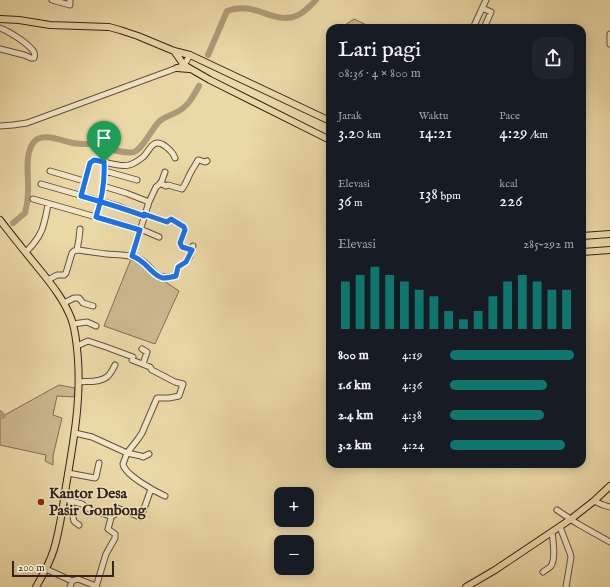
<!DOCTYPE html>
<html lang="id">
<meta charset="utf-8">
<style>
body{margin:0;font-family:"IM FELL English",serif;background:#20242c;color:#f1f3f6;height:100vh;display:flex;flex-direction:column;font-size:15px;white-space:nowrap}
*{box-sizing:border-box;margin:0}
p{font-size:13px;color:#9ea1a6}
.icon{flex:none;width:22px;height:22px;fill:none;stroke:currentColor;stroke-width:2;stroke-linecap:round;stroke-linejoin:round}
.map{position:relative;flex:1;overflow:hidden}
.side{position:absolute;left:326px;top:24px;width:260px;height:444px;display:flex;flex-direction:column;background:#171b24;border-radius:12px;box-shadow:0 2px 10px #0003}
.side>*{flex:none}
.tools{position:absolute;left:274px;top:487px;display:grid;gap:8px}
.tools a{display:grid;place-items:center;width:40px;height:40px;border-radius:8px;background:#171b24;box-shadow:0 2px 10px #0003;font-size:20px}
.scale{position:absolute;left:12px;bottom:10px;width:102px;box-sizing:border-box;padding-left:4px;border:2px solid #34231c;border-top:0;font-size:11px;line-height:14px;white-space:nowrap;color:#34231c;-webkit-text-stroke:3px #f2e6c6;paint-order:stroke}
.pin{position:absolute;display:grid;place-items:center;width:34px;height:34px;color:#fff;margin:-41px -17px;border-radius:50% 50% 50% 0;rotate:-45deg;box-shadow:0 0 4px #0007}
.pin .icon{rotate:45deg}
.round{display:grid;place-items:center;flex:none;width:42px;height:42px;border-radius:12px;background:#20242c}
.overview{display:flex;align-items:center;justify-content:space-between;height:68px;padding:0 12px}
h1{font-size:22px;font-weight:600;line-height:30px}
.metrics{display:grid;grid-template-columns:repeat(3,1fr);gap:6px;height:68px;padding:4px 12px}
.metrics div{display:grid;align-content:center}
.metrics b{font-size:17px;font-weight:600}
.metrics small{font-size:11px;font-weight:400}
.metrics p{font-size:11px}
.chart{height:112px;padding:8px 12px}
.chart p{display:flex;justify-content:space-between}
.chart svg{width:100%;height:72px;margin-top:4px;stroke:#0f766e;stroke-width:6}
ul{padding:0 12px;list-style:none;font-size:13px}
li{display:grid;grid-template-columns:64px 48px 1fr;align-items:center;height:30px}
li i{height:10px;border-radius:5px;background:#0f766e}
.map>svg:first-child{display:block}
</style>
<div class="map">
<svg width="610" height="587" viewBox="0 0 610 587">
<rect width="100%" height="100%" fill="#ebd8a7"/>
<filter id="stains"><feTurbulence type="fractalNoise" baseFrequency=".005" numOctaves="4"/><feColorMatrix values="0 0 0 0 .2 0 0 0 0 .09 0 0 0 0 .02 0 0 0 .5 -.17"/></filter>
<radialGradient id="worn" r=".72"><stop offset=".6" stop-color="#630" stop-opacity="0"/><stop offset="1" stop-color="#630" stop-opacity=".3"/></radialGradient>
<!-- green -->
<path fill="#ccb98f" stroke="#806e56" d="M354 19 373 28H343L345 25Z
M131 259H137L155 275 179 291 155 344 104 326Z
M59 385 75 388 74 397 57 396 53 415 62 418 53 456V465L45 461 46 455 0 445V419L3 416Z"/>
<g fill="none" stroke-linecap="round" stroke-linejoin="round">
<!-- stream -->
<path stroke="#7d6a53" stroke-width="1" d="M0 419 3 416"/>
<!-- river -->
<path stroke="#ad9a78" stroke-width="6" d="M208 55 227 11C254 0 274 25 296 16 304 13 310 6 316 0
M13 223 25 213C27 206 28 199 28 191 29 176 24 157 33 143 41 131 62 141 73 143 78 144 84 144 89 144 99 146 124 155 134 152 142 149 151 131 157 124 162 117 168 117 175 113 187 108 193 97 199 86
M0 413 3 416"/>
<defs>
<path id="minor" d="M52 0 70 5V0
M482 8 491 12 484 28
M0 28C9 31 29 44 34 52 35 55 35 55 34 58H31L24 55 0 49
M473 28 486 0
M610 44V34
M0 126 13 125 27 123 177 68 184 65 190 55
M104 162C112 164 122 167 129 165 134 164 139 160 143 157 150 151 152 137 165 146 169 149 173 152 175 158
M50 171 84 181
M105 171 137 180
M160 183 166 186 168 185 182 189C186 184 188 177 191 172 193 168 196 164 198 160H199L205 162 207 161
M41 184 118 206 144 216
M103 186 126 193 149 202
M81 196 90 163 94 160 104 162C105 181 102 199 96 217
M33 199 145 231 159 237
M145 214 167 222 171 219 184 227 185 230 180 243 182 247 192 250
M77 250 79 239 80 229
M26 252C34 244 42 234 44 223 46 216 47 210 48 204
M132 256 149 202 156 187 161 183 165 172
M48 280 57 275H64L66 273 72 253 74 251 78 250C87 251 96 253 106 254 116 255 130 254 139 259 157 268 150 281 176 276L178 267 186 262 190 256 193 246
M64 303 74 298H79L83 303 93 306
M73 324 87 322 96 326
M77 346 88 341 106 347 133 357 132 360 150 367 152 370 175 382 183 384 179 396 169 398H157L142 433 138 439 127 453 123 464C125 475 154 491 165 496
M142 349 147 352 143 364
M79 382C87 381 101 383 108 376 111 373 113 369 115 365
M75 433 92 437 127 453 141 456 143 457 149 454
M68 473 95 478 96 477 99 463
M64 499 82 504 89 509 110 516 111 518 108 529 115 534V538L106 554 96 587
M70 501C71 504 73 519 74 521 74 522 78 524 79 525
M594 501 603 505 610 507
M557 510 578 524 610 542
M110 516 114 515 117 508 140 517H141L151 489
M560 527 570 553 571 557 566 587
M46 569 72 581 78 579 96 586
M543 572C545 570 550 568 551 566 556 559 553 541 552 532
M70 587 72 581"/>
<path id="major" d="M0 19 19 20 50 25 109 27 120 30 138 36 174 51 190 55 330 121
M174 51 184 65 210 80 330 140
M177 68 189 69
M0 220C13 237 26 253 40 270 52 285 64 300 71 318 76 331 77 346 78 360 81 402 73 444 66 486 63 507 60 529 54 549 50 562 43 575 36 587
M582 236 610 234
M582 252 610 250
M466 587 495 570 571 519 594 501 610 486"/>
</defs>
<!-- minor casing -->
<use href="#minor" stroke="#62503f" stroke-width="7"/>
<!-- major casing -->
<use href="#major" stroke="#34231c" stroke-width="8"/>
<!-- minor -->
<use href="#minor" stroke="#f2e6c6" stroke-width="5"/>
<!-- major -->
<use href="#major" stroke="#ebd8a7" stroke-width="6"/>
</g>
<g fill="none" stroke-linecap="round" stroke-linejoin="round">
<defs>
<path id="route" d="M104 162C105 181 102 199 96 217L140 230 132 256C146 260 152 276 163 278 167 278 172 277 176 276L178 267 186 262 192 250 182 247 180 243 185 230 184 227 171 219 167 222 144 214V216C123 208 102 202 81 196L90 163 94 160 104 162"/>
</defs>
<!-- route casing -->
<use href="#route" stroke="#fff" stroke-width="8"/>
<!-- route -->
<use href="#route" stroke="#1a73e8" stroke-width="5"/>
</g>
<!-- markers -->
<circle fill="#8f2418" stroke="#f2e6c6" stroke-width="1.5" cx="41" cy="502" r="4"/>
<g text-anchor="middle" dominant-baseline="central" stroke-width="3" stroke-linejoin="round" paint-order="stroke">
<!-- poi labels -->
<g font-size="15" font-weight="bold" fill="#34231c" stroke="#f2e6c6" text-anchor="start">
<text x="49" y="493">Kantor Desa<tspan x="49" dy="17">Pasir Gombong</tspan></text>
</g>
</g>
<rect width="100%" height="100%" filter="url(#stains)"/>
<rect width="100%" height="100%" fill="url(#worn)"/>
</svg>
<div class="tools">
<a>+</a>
<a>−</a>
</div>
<div class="scale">200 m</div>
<div class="pin" style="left:104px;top:162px;background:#1e9e55"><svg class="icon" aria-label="arrive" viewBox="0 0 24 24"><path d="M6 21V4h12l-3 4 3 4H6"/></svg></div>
<section class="side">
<div class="overview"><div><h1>Lari pagi</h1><p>08:36 · 4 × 800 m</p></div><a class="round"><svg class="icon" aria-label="share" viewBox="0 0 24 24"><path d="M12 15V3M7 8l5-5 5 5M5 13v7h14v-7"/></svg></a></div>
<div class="metrics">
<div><p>Jarak</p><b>3.20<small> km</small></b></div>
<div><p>Waktu</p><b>14:21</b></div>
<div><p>Pace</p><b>4:29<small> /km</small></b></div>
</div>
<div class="metrics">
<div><p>Elevasi</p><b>36<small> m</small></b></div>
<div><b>138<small> bpm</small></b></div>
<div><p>kcal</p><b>226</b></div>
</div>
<div class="chart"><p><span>Elevasi</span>285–292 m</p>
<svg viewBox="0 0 160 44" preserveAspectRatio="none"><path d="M5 44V15M15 44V11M25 44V6M35 44V11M45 44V15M55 44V20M65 44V24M75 44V33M85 44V38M95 44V33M105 44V24M115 44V15M125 44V11M135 44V15M145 44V20M155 44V20"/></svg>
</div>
<ul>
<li><b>800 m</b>4:19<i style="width:100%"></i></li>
<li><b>1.6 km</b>4:36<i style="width:78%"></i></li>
<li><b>2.4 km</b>4:38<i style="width:76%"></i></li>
<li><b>3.2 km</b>4:24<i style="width:93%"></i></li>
</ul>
</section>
</div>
